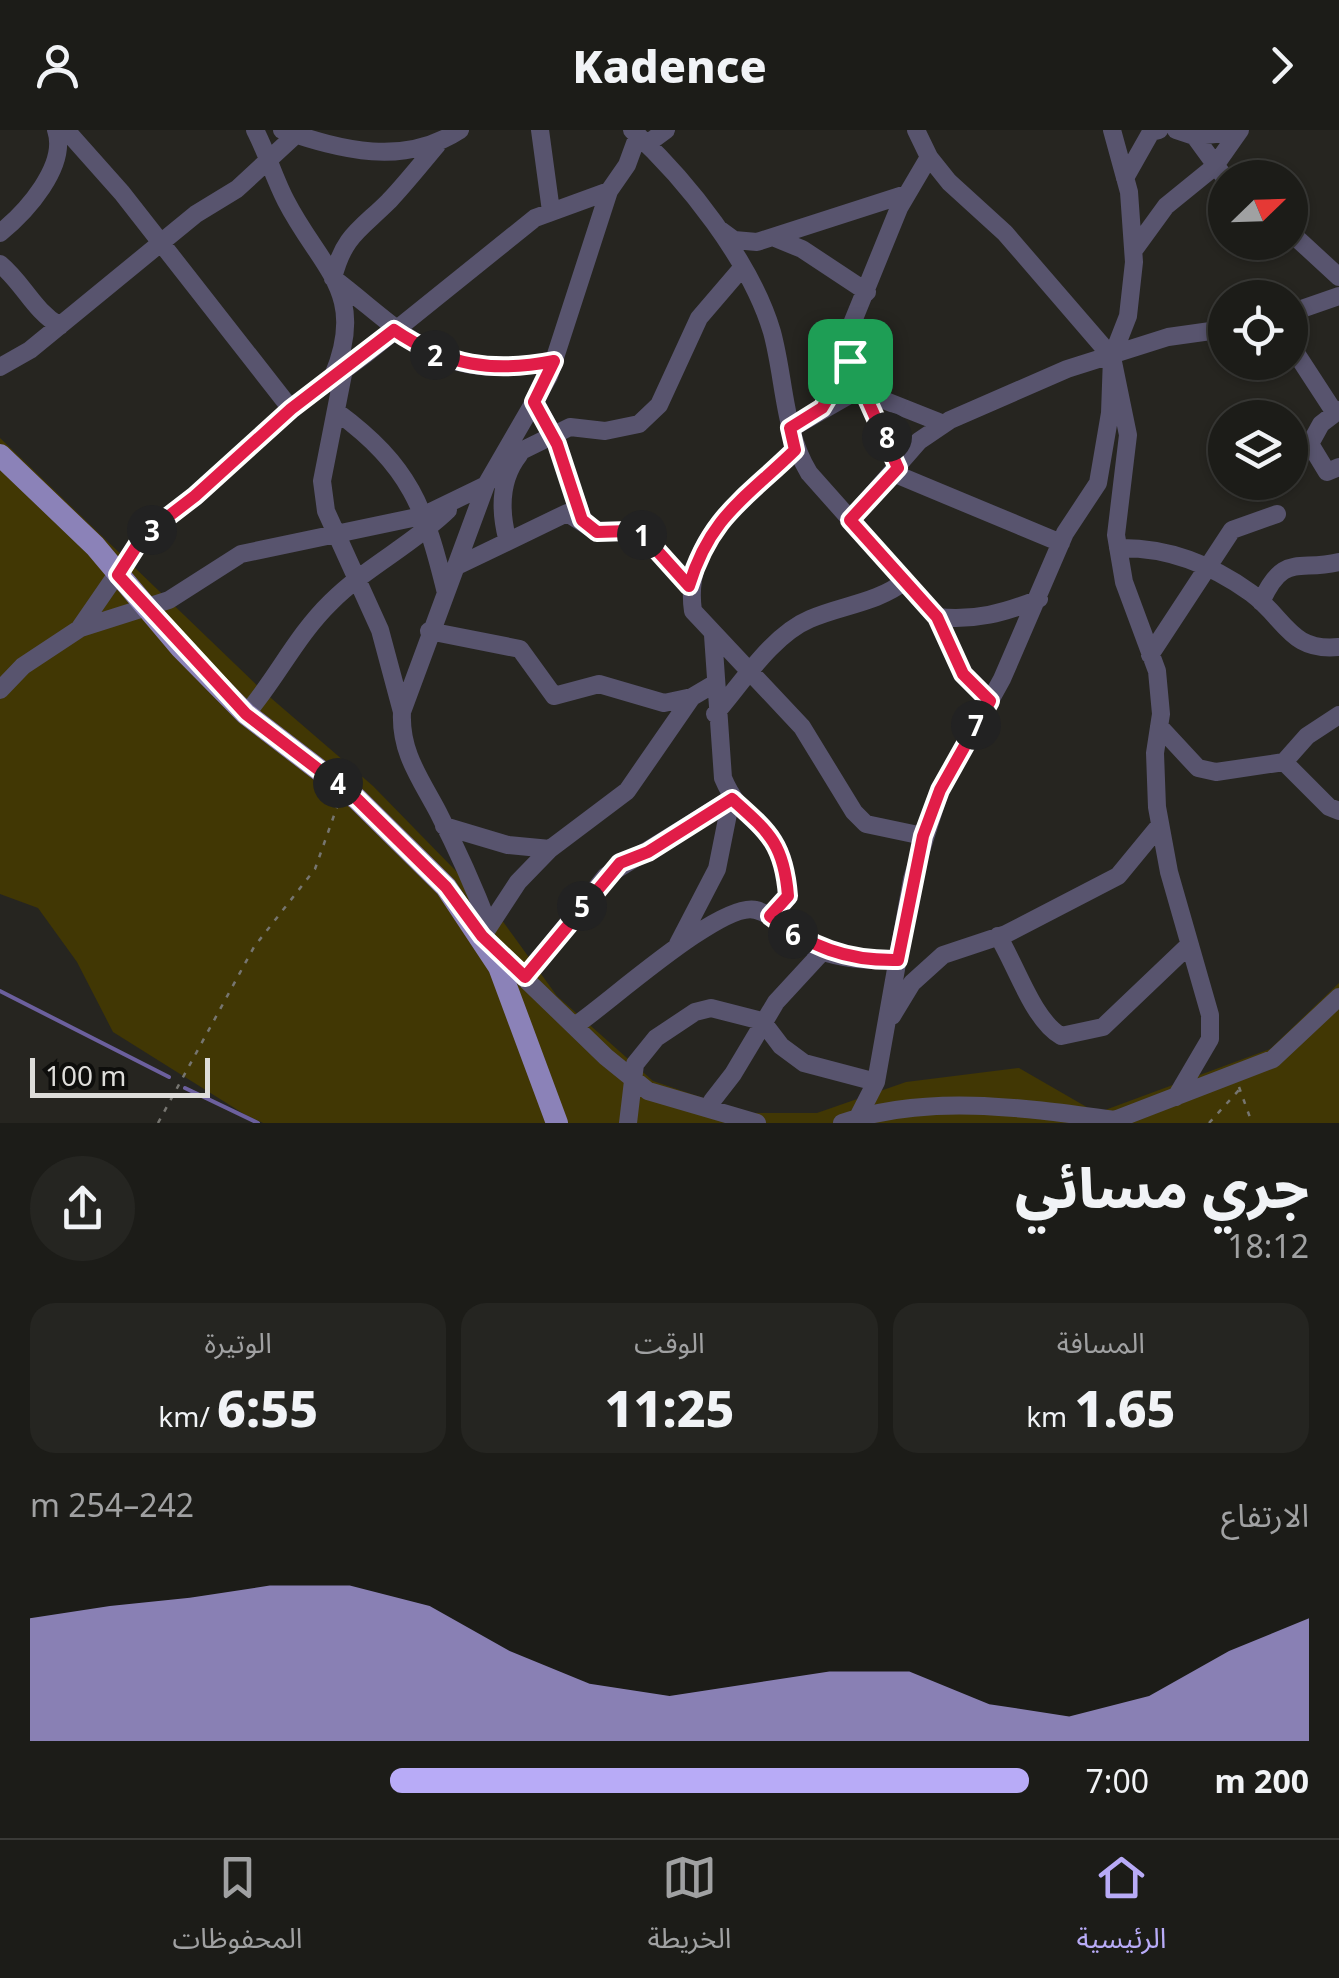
<!DOCTYPE html>
<html lang="ar">
<meta charset="utf-8">
<style>
body{margin:0;font-family:"Noto Sans","Noto Sans Arabic",sans-serif;background:#252521;color:#f1f3f6;direction:rtl;height:100vh;display:flex;flex-direction:column;font-size:38px;white-space:nowrap}
*{box-sizing:border-box;margin:0}
p{font-size:32px;color:#a0a1a2}
.icon{flex:none;width:55px;height:55px;fill:none;stroke:currentColor;stroke-width:2;stroke-linecap:round;stroke-linejoin:round}
.map{position:relative;height:993px;overflow:hidden;direction:ltr}
.panel{display:flex;flex-direction:column;background:#1c1c18;flex:1}
.panel>*{flex:none}
.needle{width:65px;rotate:67deg}
.fabs{position:absolute;left:1208px;top:30px;display:grid;gap:20px}
.fabs a{display:grid;place-items:center;width:100px;height:100px;border-radius:50%;background:#1c1c18;box-shadow:0 2px 8px #0004,0 0 0 2px #3a3a37;font-size:50px}
.scale{position:absolute;left:30px;bottom:25px;width:180px;box-sizing:border-box;padding-left:10px;border:5px solid #deddda;border-top:0;font-size:28px;line-height:35px;white-space:nowrap;color:#deddda;-webkit-text-stroke:8px #0e0e0c;paint-order:stroke}
.pin{position:absolute;display:grid;place-items:center;width:85px;height:85px;color:#fff;margin:-42px;border-radius:20px;box-shadow:0 5px 15px #0006}
.km{position:absolute;width:50px;height:50px;margin:-25px;border-radius:50%;background:#222;color:#fff;font-size:28px;line-height:50px;text-align:center}
.round{display:grid;place-items:center;flex:none;width:105px;height:105px;border-radius:52px;background:#252521}
.summary{display:flex;align-items:center;justify-content:space-between;height:170px;padding:0 30px}
h1{font-size:55px;font-weight:800;line-height:75px}
.metrics{display:grid;grid-template-columns:repeat(3,1fr);gap:15px;height:170px;padding:10px 30px}
.metrics div{display:grid;align-content:center;border-radius:25px;background:#252521;text-align:center}
.metrics b{font-size:50px;font-weight:800}
.metrics small{font-size:28px;font-weight:400}
.metrics p{font-size:28px}
.chart{height:280px;padding:20px 30px}
.chart p{display:flex;justify-content:space-between}
.chart svg{width:100%;height:180px;margin-top:10px;fill:#b8abf7;opacity:.7}
ul{padding:0 30px;list-style:none;font-size:32px}
li{display:grid;grid-template-columns:160px 120px 1fr;align-items:center;height:75px}
li i{height:25px;border-radius:12px;background:#b8abf7}
header{display:flex;justify-content:space-between;align-items:center;height:130px;padding:0 30px;background:#1c1c18;font-size:45px;font-weight:800}
.menu{display:flex;justify-content:space-around;align-items:center;height:140px;border-top:2px solid #3a3a37;background:#1c1c18;font-size:28px;color:#a0a1a2}
.menu a{display:grid;justify-items:center;gap:5px}
.menu .on{color:#b8abf7}
.map>svg:first-child{display:block}
</style>
<header><svg class="icon" aria-label="forward" viewBox="0 0 24 24"><path d="M9 5l7 7-7 7"/></svg>Kadence<svg class="icon" aria-label="person" viewBox="0 0 24 24"><circle cx="12" cy="8" r="4"/><path d="M4 21q1-7 8-7t8 7"/></svg></header>
<div class="map">
<svg width="1339" height="993" viewBox="0 0 1339 993">
<rect width="100%" height="100%" fill="#262520"/>
<!-- green -->
<path fill="#413704" d="M0 308 264 562 373 656 496 782 557 866 653 951 748 983H817L906 952 1019 938 1097 983 1270 919 1339 853V993H263L244 984 113 902 77 832 38 778 0 764Z"/>
<g fill="none" stroke-linecap="round" stroke-linejoin="round">
<!-- stream -->
<path stroke="#6c609e" stroke-width="4" d="M0 861 169 947
M185 958 258 993"/>
<!-- path -->
<path stroke="#767570" stroke-width="2.5" stroke-dasharray="5 8" stroke-linecap="butt" d="M1239 957 1252 993
M158 993 254 817 315 739 337 677
M1209 993 1239 960"/>
<!-- minor -->
<path stroke="#58546e" stroke-width="18" d="M66 0 122 63 291 279
M255 0C267 23 274 48 286 71 321 139 368 162 333 246
M282 0C342 20 403 37 460 0
M540 0 551 81
M632 0C686 49 751 131 772 202 785 250 783 300 809 343L937 487 963 544 990 571
M916 0 929 27 949 52 1005 103 1112 227 1128 305 1116 405 1124 452 1157 541 1161 584 1155 623 1157 677 1169 742 1210 885V909L1176 967
M1176 0 1194 6 1237 2
M1190 0 1225 48
M647 14 666 0
M437 15C421 34 406 53 389 71 360 100 344 105 333 148 416 212 440 253 554 231
M1125 48 1151 2 1159 0
M719 99 734 110 757 112 906 64
M1290 102 1339 147
M0 103C26 82 68 36 56 0
M775 108 802 119 867 162
M1134 120 1166 76 1214 37 1240 0
M0 134C24 154 33 180 60 196
M1290 183 1339 166
M1290 214 1335 283
M850 231 898 338
M0 237 30 220 196 84 237 59 301 0
M344 239 322 351 326 381 380 500 402 582
M534 271 553 304 583 390
M822 277 850 231 851 196 899 78 929 27
M1339 280 1321 294 1310 314 1327 342 1339 337
M337 282C410 336 425 377 446 463
M790 299 853 263 881 269 944 294
M795 320C748 366 682 406 693 481L802 597 854 682 866 694 923 706
M501 331 570 297 605 301 639 294 659 275 699 188 741 139
M893 343 1061 413
M850 390 919 311 950 290 1067 239 1168 207 1225 199
M507 408C500 380 500 349 519 325
M1118 418C1167 417 1211 434 1251 463 1286 489 1290 522 1339 517
M457 436 567 383 597 402 629 401 643 406 689 456
M1261 472C1284 422 1297 442 1339 432
M937 487C975 491 1004 483 1039 469
M81 498 169 470 241 424 422 386 486 355
M429 501 520 519 554 566 599 554 664 573 692 567
M713 505 723 648C746 703 782 688 788 766L770 786
M1150 525 1232 400 1277 384
M714 554 692 567 627 661 550 719 518 752 482 807 606 927 648 961 757 993
M0 560 23 536 79 499 143 406 195 366 291 279 366 224 535 88 609 61
M246 584C277 548 296 506 331 472 366 437 412 415 448 380
M715 584C742 553 772 505 810 489 842 475 877 473 905 451
M1159 596 1198 638 1216 642 1284 632 1307 606 1339 585
M1284 632 1329 677 1339 681
M444 696 508 715 550 719
M489 796C474 757 457 719 438 682 420 648 400 622 402 582L486 355 549 246 609 61 627 35 638 5
M998 806C1016 835 1033 890 1061 906L1103 897 1189 815
M678 814 717 739 731 669
M525 847 606 746 731 669
M892 886 912 853 943 825 1006 804 1118 746 1160 695
M576 895C610 872 722 770 756 780 779 786 793 809 814 818 840 830 871 831 898 830
M712 971 733 944 776 872 824 820
M628 993 635 934 656 908 695 882 711 878 762 891 781 916 804 933 876 952
M842 993C927 963 1027 978 1114 990
M855 993 876 952 912 749 940 661 1002 549 1065 403 1098 353 1110 283 1112 227 1128 186 1134 132 1129 62 1112 0
M1107 993 1273 929 1339 867"/>
<!-- major -->
<path stroke="#8b82b8" stroke-width="22" d="M0 325 95 416 180 517 246 584 357 669 446 757 499 837 557 993"/>
</g>
<g fill="none" stroke-linecap="round" stroke-linejoin="round">
<defs>
<path id="route" d="M394 200C447 236 493 243 554 231L534 272 557 314 582 390 597 402 629 401 644 406 689 456C710 386 746 368 795 320L790 298 822 278 850 231 898 338 850 390 937 487 963 544 990 571 940 660 923 706 898 830C846 831 811 817 770 786L788 766C784 714 769 702 732 669L648 722 620 733 525 847 482 806 446 757 357 669 246 584 118 445 143 406 195 366 291 279Z"/>
</defs>
<!-- route casing -->
<use href="#route" stroke="#fff" stroke-width="20"/>
<!-- route -->
<use href="#route" stroke="#e11d48" stroke-width="12"/>
</g>
</svg>
<div class="fabs">
<a><svg class="needle" viewBox="-14 -14 28 28"><path d="M0-13l5 13h-10z" fill="#e53935"/><path d="M0 13l5-13h-10z" fill="#a0a1a2"/></svg></a>
<a><svg class="icon" aria-label="locate" viewBox="0 0 24 24"><circle cx="12" cy="12" r="6"/><path d="M12 2v4M12 18v4M2 12h4M18 12h4"/></svg></a>
<a><svg class="icon" aria-label="layers" viewBox="0 0 24 24"><path d="M12 4l9 5-9 5-9-5zM3 14l9 5 9-5"/></svg></a>
</div>
<div class="scale">100 m</div>
<div class="pin" style="left:850px;top:231px;background:#1e9e55"><svg class="icon" aria-label="arrive" viewBox="0 0 24 24"><path d="M6 21V4h12l-3 4 3 4H6"/></svg></div>
<b class="km" style="left:642px;top:405px">1</b>
<b class="km" style="left:435px;top:225px">2</b>
<b class="km" style="left:152px;top:400px">3</b>
<b class="km" style="left:338px;top:653px">4</b>
<b class="km" style="left:582px;top:776px">5</b>
<b class="km" style="left:793px;top:804px">6</b>
<b class="km" style="left:976px;top:595px">7</b>
<b class="km" style="left:887px;top:307px">8</b>
</div>
<section class="panel">
<div class="summary"><div><h1>جري مسائي</h1><p>18:12</p></div><a class="round"><svg class="icon" aria-label="share" viewBox="0 0 24 24"><path d="M12 15V3M7 8l5-5 5 5M5 13v7h14v-7"/></svg></a></div>
<div class="metrics">
<div><p>المسافة</p><b>1.65<small> km</small></b></div>
<div><p>الوقت</p><b>11:25</b></div>
<div><p>الوتيرة</p><b>6:55<small> /km</small></b></div>
</div>
<div class="chart"><p><span>الارتفاع</span>242–254 m</p>
<svg viewBox="0 0 160 44" preserveAspectRatio="none"><path d="M0 44V14L10 11L20 9L30 6L40 6L50 11L60 22L70 30L80 33L90 30L100 27L110 27L120 35L130 38L140 33L150 22L160 14V44z"/></svg>
</div>
<ul>
<li><b>200 m</b>7:00<i style="width:64%"></i></li>
</ul>
</section>
<nav class="menu">
<a class="on"><svg class="icon" aria-label="home" viewBox="0 0 24 24"><path d="M3 11l9-7 9 7M6 9v11h12V9"/></svg>الرئيسية</a>
<a><svg class="icon" aria-label="map" viewBox="0 0 24 24"><path d="M3 6l6-2 6 2 6-2v14l-6 2-6-2-6 2zM9 4v14M15 6v14"/></svg>الخريطة</a>
<a><svg class="icon" aria-label="saved" viewBox="0 0 24 24"><path d="M7 4h10v16l-5-4-5 4z"/></svg>المحفوظات</a>
</nav>
